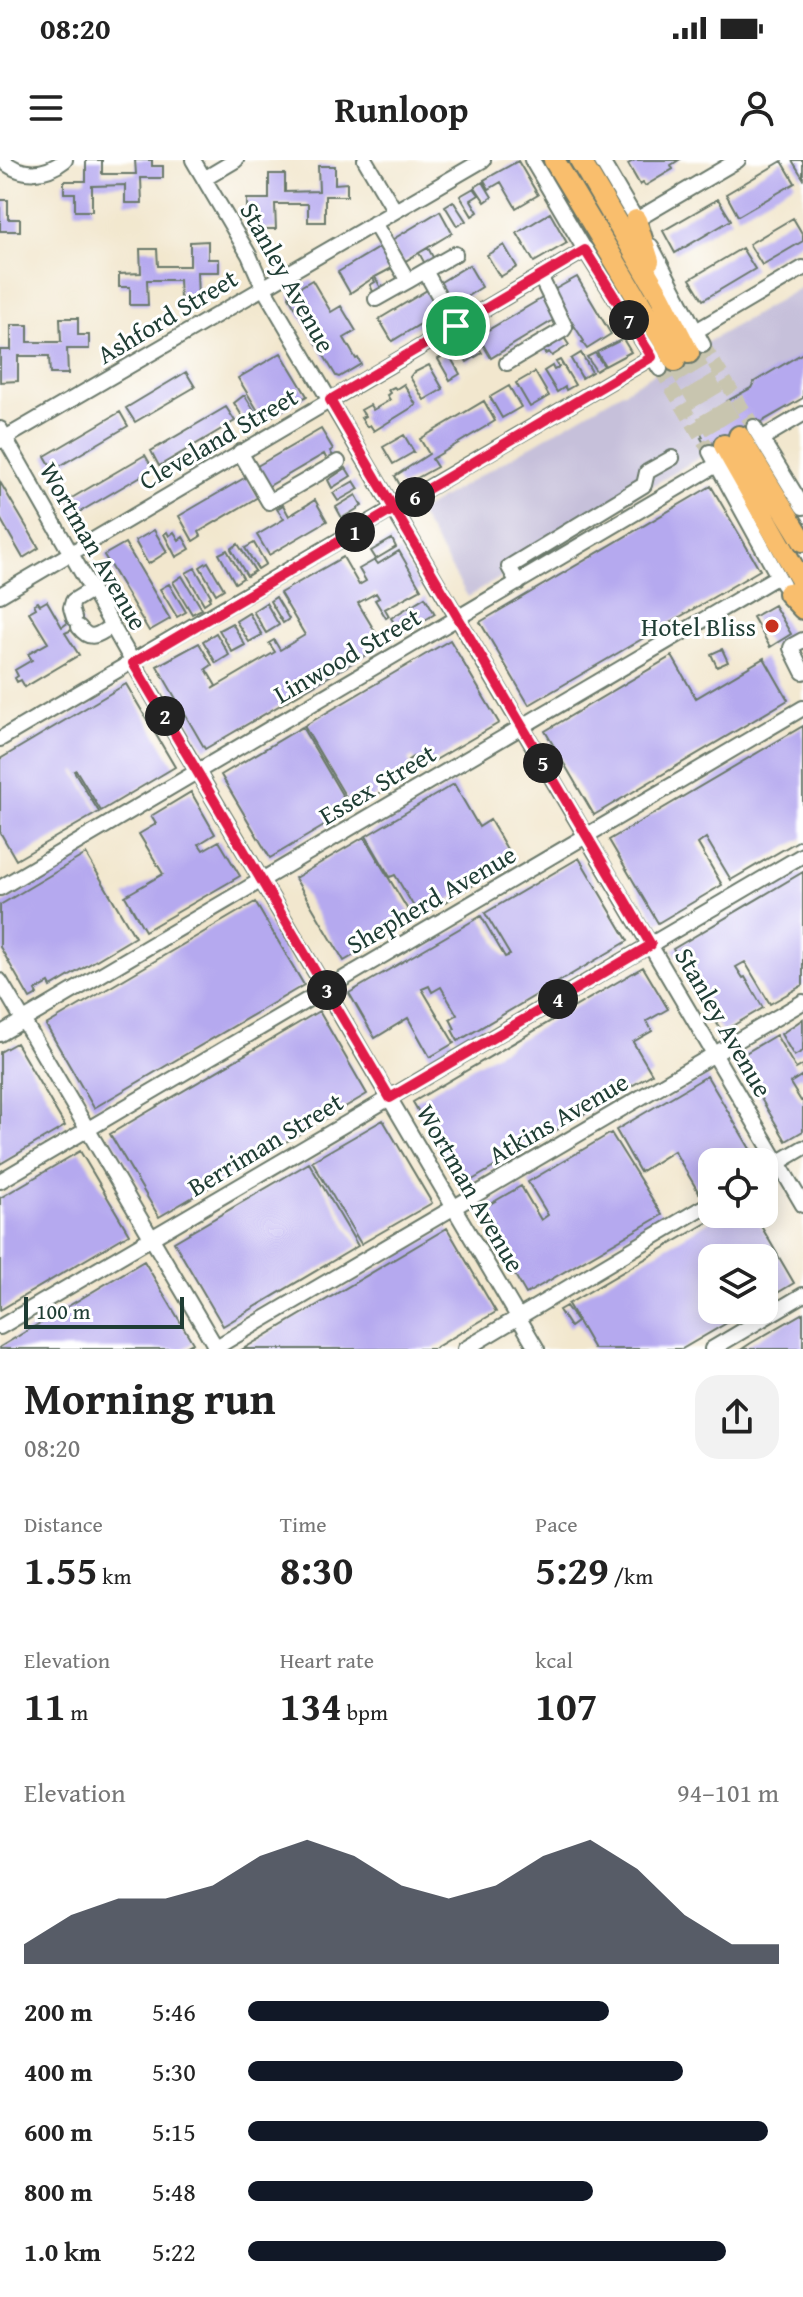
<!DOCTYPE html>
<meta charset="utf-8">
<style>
body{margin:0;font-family:"Gentium Book Plus",serif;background:#f2f2f2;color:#222;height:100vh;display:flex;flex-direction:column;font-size:30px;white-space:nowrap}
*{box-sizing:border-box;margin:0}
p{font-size:26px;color:#767676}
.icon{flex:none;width:44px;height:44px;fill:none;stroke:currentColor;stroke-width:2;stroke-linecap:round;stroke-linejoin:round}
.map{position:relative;height:1189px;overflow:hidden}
.sheet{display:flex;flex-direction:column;background:#fff;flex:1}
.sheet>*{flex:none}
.buttons{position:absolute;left:698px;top:988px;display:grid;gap:16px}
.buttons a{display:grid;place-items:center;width:80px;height:80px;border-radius:16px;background:#fff;box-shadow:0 4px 20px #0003;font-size:40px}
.scale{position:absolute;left:24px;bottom:20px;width:160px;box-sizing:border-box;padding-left:8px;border:4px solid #1f3d34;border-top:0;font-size:22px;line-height:28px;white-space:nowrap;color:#1f3d34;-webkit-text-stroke:6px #fff;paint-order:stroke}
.pin{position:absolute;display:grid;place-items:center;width:68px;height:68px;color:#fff;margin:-34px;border:4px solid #fff;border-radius:50%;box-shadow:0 2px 8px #0007}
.km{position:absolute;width:40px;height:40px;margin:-20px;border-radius:50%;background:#222;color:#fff;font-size:22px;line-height:40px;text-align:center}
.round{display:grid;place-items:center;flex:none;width:84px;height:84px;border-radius:24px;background:#f2f2f2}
.overview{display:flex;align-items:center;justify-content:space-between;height:136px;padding:0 24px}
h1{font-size:44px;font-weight:700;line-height:60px}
.metrics{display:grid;grid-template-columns:repeat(3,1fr);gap:12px;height:136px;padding:8px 24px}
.metrics div{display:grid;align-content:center}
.metrics b{font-size:40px;font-weight:700}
.metrics small{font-size:22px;font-weight:400}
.metrics p{font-size:22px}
.chart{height:224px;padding:16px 24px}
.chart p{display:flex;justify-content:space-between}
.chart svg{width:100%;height:144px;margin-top:8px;fill:#111827;opacity:.7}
ul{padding:0 24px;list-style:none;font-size:26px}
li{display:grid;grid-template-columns:128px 96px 1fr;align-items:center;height:60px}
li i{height:20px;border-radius:10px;background:#111827}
.status{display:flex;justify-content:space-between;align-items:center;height:56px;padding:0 40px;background:#fff;direction:ltr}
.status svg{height:22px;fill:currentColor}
header{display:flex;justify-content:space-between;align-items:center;height:104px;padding:0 24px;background:#fff;font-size:36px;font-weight:700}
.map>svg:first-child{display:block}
</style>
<div class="status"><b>08:20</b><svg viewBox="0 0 49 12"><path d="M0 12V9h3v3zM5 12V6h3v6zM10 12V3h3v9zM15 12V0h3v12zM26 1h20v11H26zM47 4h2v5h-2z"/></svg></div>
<header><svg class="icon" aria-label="menu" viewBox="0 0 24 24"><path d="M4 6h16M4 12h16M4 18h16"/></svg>Runloop<svg class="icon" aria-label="person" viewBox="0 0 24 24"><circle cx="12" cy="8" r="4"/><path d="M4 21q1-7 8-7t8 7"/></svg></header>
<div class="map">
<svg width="803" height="1189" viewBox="0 0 803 1189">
<rect width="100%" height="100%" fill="#fff"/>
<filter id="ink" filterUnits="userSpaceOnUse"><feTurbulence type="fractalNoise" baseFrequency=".0125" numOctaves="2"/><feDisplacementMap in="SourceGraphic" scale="16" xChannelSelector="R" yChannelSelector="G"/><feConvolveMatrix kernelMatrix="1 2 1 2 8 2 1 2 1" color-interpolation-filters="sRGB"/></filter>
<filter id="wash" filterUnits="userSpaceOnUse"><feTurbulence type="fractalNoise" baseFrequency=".006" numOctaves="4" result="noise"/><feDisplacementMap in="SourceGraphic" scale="32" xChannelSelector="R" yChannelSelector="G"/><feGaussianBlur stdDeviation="1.8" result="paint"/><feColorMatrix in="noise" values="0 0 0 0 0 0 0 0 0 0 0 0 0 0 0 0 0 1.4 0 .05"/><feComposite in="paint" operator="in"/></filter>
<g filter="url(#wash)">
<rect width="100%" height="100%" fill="#f2e7ce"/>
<!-- industrial -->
<path fill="#c6c0da" d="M803 126V238L715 288 468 437 418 352Z"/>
<g id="blocks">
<!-- building -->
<path fill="#b5a9ef" d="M86 0H102V14H136L135 0H152V6H163V18H141L142 43H125V25L92 26V51H75V33H64V21H86Z
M635 0H679L671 5 673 9 645 26 643 23 640 25 628 4Z
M792 0H803V18Z
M518 1 538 35 516 48 501 22 489 29 484 20Z
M782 1 795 23 738 56 726 34Z
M318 6H335V24L347 23V36H325V62H308V44H275L276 69H258V51H247V39H269V14H285V32L319 31Z
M483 22 492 37 485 42 475 27Z
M474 28 479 35 471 40 478 52 472 56 460 36Z
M718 39 731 60 675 93 663 71Z
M0 40H8V59H20V71H0Z
M453 41 466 61 457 66 445 46Z
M440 51 452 73 402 103 390 81Z
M550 53 567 83 534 102 517 73Z
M793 58 803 75V81L762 105 749 84Z
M208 81V99H219V112H197L198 138H180L179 120H147L148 145H130V127H119V114L141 113 140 89H157L158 106H190V82Z
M504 85 517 107 500 117 487 95Z
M380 87 392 108 375 117 382 130 374 134 370 125 375 122 373 118 350 133 338 112Z
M428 88 434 99 425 104 419 93Z
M742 88 755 109 703 140 690 119Z
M469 105 482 127 450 147 436 125Z
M577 117 611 174 587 189 582 182 584 181 552 131Z
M312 120 331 152 341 146 356 171 344 178 356 199 358 198 361 204 339 217 336 216 289 137 290 133Z
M429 129 442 151 392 181 379 159Z
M544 137 557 158 491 198 478 176Z
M60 158H78V175H89V189H67L68 214H50L49 196H18V221L0 222V190H11V165H28V182H61Z
M563 176 569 185 552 196 549 192 545 194 543 189Z
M623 179 631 192 605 206 597 192Z
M471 184 473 187 477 185 482 193 467 202 462 194 465 192 463 189Z
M281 193 307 236 264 261 238 218Z
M448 193 460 214 450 220 438 199Z
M581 193 592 212 582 218 571 199Z
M595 193 604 206 596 211 587 197Z
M803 193V238L709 292 701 278 703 277 699 269 703 265 701 264 727 241 751 228 754 222Z
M560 200 575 225 566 230 565 227 557 232 544 211 552 206 554 210 559 207 556 202Z
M429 205 443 229 424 240 410 217 413 213Z
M186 212 195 227 135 262 126 248Z
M535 212 549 236 530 247 516 223Z
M404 224 416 245 374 271 370 265 367 267 361 258 365 256 361 250 370 245 373 250 390 240 387 235 390 233 388 230 394 227 396 229Z
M509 226 521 247 502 258 490 237Z
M243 236H245L257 255 246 262 234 243Z
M484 241 495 261 432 299 437 307 401 327 395 316 429 294 420 279Z
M226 247 235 261 159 306 151 291Z
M120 252 128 266 53 310 45 296Z
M321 269 333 289 330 291 334 298 328 302 324 294 264 329 252 309Z
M404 275 414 292 393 304 383 287Z
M145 295 153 309 78 353 70 339Z
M346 308 351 316 332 328 328 320Z
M246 317 258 337 199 372 201 376 193 381 179 356Z
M354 321 359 329 338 341 333 333Z
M0 322 39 388 23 398 0 358Z
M711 326 760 410 529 545 480 462Z
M356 335 362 346 342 358 336 347Z
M315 340 327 361 269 395 257 375 284 359 277 349 283 345 289 356Z
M154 370 167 392 148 404 135 381Z
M167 372 169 376 174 372 179 380 183 377 190 389 176 397 164 374Z
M392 379 396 387 376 399 371 391Z
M125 383 170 459 149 471 104 395Z
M254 383 266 404 258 409 245 388Z
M238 384 255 411 247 416 231 389Z
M227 390 243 418 235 423 219 394Z
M399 391 421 429 385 449 389 456 386 458 375 440 379 438 376 433 358 443 383 485 205 589 157 506 199 483 212 505 206 509 216 526 212 529 275 492 269 483 274 480 280 490 305 475 280 433 343 397 359 425 366 421 359 409 375 400 378 404Z
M208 402 224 429 216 434 200 407Z
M195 408 211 436 209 438 210 440 204 444 186 413Z
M182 416 202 449 192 454 173 422Z
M169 424 186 452 177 457 160 429Z
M276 437 289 459 283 463 270 441Z
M425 437 435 454 401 474 391 458Z
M47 441 62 467 77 456 83 465 65 473 79 495 25 527 21 520 17 522 15 518 18 516 15 510 32 500 28 494 48 483 29 452 36 448 34 444 38 442 40 445Z
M266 443 279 465 266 473 253 451Z
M774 445 791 474 770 487 753 457Z
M249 453 262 475 249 482 236 461Z
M232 463 245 485 232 492 219 470Z
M216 473 229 495 216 503 203 481Z
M450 480 499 563 420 609 413 597 408 600 415 612 353 649 304 566Z
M722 489 728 502 717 507 711 494Z
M672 496 696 538 764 498 788 540 594 655 545 571Z
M126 524 175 607 101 651 76 610 74 611 99 652 16 700 0 672V599Z
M803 566V678L731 720 706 678 698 684 722 725 658 763 609 680Z
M302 567 351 650 270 698 221 615Z
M454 624 479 667 490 660 514 701 420 757 395 715 390 717 366 676Z
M191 632 215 674 199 684 203 690 219 681 240 716 145 771 125 736 163 714 139 674 156 664 151 656Z
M364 677 414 760 344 801 295 718Z
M86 694 135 777 51 827 49 823 35 831 37 835 30 839 0 787V745Z
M579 698 628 781 458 881 452 870 455 869 450 859 457 855 441 827 432 832 429 826 422 829 454 883 430 897 408 858 375 878 349 833 481 756 505 797 510 795 485 753Z
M803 712V825L770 844 745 802 736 807 743 818 745 817 763 848 722 872 673 789Z
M255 742 304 825 94 948 46 865Z
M643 807 668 849 647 861 652 871 633 882 652 914 462 1026 413 942Z
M319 851 367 934 159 1057 110 974Z
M803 859V891L794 896 781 874Z
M776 875 796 909 803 905V920L801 916 790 923 801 941 803 940V971L786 981 737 898Z
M16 883 65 966 0 1004V892Z
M707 916 756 999 752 1002H712V1026L699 1033 674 991 640 1012 616 970Z
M383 960 432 1043 361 1084 312 1001Z
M611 973 662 1055 526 1134 478 1051 521 1026 541 1060 548 1055 528 1022Z
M80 991 129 1074 0 1150V1038Z
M309 1003 358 1086 223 1166 174 1082Z
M722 1054H754L794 1123 764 1141V1098H712V1150H749L682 1189H594L568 1144Z
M447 1068 496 1152 433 1189H243Z
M144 1101 193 1183 182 1189H0V1187Z
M566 1146 577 1162 570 1167 559 1150Z
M803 1153V1189H742L751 1183Z"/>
</g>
</g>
<g filter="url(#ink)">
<use href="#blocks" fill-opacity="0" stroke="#69786a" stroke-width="2"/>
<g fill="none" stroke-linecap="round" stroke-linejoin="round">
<!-- minor-tunnel -->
<path stroke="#c8c5af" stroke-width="14" stroke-dasharray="14 7" stroke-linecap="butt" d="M703 185 754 267
M660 209 710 292"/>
<!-- highway-tunnel -->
<path stroke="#c8c5af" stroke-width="20" stroke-dasharray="20 10" stroke-linecap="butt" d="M689 193 739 276
M675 201 724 285"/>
<defs>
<path id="minor" d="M2 0C21 17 45 16 65 0
M193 0 249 95 263 127 803 1045
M365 0 395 51
M532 0 585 90 660 209
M601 0 641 68
M204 19 236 0
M636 60 738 0
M374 63 408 121 425 111 456 166
M651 86 703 185
M425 111 455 94
M376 139 408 121
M696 171 803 108
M507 203 563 170 565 167 540 116
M754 267 803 347
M0 269 127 492 537 1189
M761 279 803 254
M0 281 483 0
M240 292 269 342 338 302
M710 292 783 425
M518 423 509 407 644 325 647 312 672 298
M0 435 585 90
M74 458 71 448 73 441 91 430
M79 467C91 483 98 474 112 466
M803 480 792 486 791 488 803 512
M0 579 652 197
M0 728 718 304
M0 821 217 1189
M0 874 778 416
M764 1011 803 988
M0 1021 803 548
M0 1167 803 695
M213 1189 803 842
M465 1189 712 1042
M712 1189 803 1135"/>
<path id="highway" d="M554 0 675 201
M580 0 660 136 689 193
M636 60 649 101
M739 276 803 381
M724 285 803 424
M788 433 803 449"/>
</defs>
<!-- minor casing -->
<use href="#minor" stroke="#69786a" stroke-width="18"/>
<!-- highway casing -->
<use href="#highway" stroke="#69786a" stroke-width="24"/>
<!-- minor -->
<use href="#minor" stroke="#fff" stroke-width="14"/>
<!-- highway -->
<use href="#highway" stroke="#f9be6d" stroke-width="20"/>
</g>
</g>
<g fill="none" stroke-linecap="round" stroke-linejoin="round" filter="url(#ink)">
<defs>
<path id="route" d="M456 166 330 240 394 349 133 503 390 938 651 785 394 349 652 197 585 90 456 166"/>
</defs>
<!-- route casing -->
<use href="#route" stroke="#fff" stroke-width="16"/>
<!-- route -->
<use href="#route" stroke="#e11d48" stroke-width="10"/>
</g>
<!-- markers -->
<circle fill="#c8321e" stroke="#fff" stroke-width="3" cx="772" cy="466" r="8"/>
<g text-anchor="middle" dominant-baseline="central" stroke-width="6" stroke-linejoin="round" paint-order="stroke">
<!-- street labels -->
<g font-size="26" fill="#1f3d34" stroke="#fff">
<text transform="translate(288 117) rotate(61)">Stanley Avenue</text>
<text transform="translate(167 156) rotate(-31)">Ashford Street</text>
<text transform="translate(218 278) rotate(-30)">Cleveland Street</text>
<text transform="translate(94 386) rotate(60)">Wortman Avenue</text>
<text transform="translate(347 495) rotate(-30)">Linwood Street</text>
<text transform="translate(377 624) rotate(-31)">Essex Street</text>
<text transform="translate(431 739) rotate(-30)">Shepherd Avenue</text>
<text transform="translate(724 862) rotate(60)">Stanley Avenue</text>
<text transform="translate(558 958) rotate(-30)">Atkins Avenue</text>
<text transform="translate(265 984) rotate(-31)">Berriman Street</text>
<text transform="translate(471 1028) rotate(60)">Wortman Avenue</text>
</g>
<!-- poi labels -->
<g font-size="26" fill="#1f3d34" stroke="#fff" text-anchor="end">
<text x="756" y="466">Hotel Bliss</text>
</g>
</g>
</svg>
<div class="buttons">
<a><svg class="icon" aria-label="locate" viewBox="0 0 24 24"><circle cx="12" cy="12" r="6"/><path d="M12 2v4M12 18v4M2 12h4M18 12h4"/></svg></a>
<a><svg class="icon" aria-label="layers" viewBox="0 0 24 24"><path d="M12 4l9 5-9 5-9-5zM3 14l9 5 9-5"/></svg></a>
</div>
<div class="scale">100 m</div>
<div class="pin" style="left:456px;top:166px;background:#1e9e55"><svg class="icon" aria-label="arrive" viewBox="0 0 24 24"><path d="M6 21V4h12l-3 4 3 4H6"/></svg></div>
<b class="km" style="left:355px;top:372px">1</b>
<b class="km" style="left:165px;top:556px">2</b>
<b class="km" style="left:327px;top:830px">3</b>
<b class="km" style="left:558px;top:839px">4</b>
<b class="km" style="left:543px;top:603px">5</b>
<b class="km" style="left:415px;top:337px">6</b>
<b class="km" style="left:629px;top:160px">7</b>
</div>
<section class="sheet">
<div class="overview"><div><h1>Morning run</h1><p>08:20</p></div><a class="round"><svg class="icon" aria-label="share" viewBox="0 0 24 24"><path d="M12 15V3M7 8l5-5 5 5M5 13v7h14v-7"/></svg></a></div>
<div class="metrics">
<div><p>Distance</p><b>1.55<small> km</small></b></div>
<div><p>Time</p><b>8:30</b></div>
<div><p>Pace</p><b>5:29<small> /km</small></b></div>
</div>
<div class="metrics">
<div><p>Elevation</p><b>11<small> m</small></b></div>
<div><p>Heart rate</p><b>134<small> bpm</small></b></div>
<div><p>kcal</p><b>107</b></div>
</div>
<div class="chart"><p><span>Elevation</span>94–101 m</p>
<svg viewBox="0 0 160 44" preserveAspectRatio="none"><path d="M0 44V38L10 29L20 24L30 24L40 20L50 11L60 6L70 11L80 20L90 24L100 20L110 11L120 6L130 15L140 29L150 38L160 38V44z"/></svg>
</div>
<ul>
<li><b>200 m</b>5:46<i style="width:68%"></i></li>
<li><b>400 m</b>5:30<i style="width:82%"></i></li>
<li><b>600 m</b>5:15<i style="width:98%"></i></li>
<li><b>800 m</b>5:48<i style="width:65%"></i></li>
<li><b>1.0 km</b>5:22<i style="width:90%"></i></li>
</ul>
</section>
